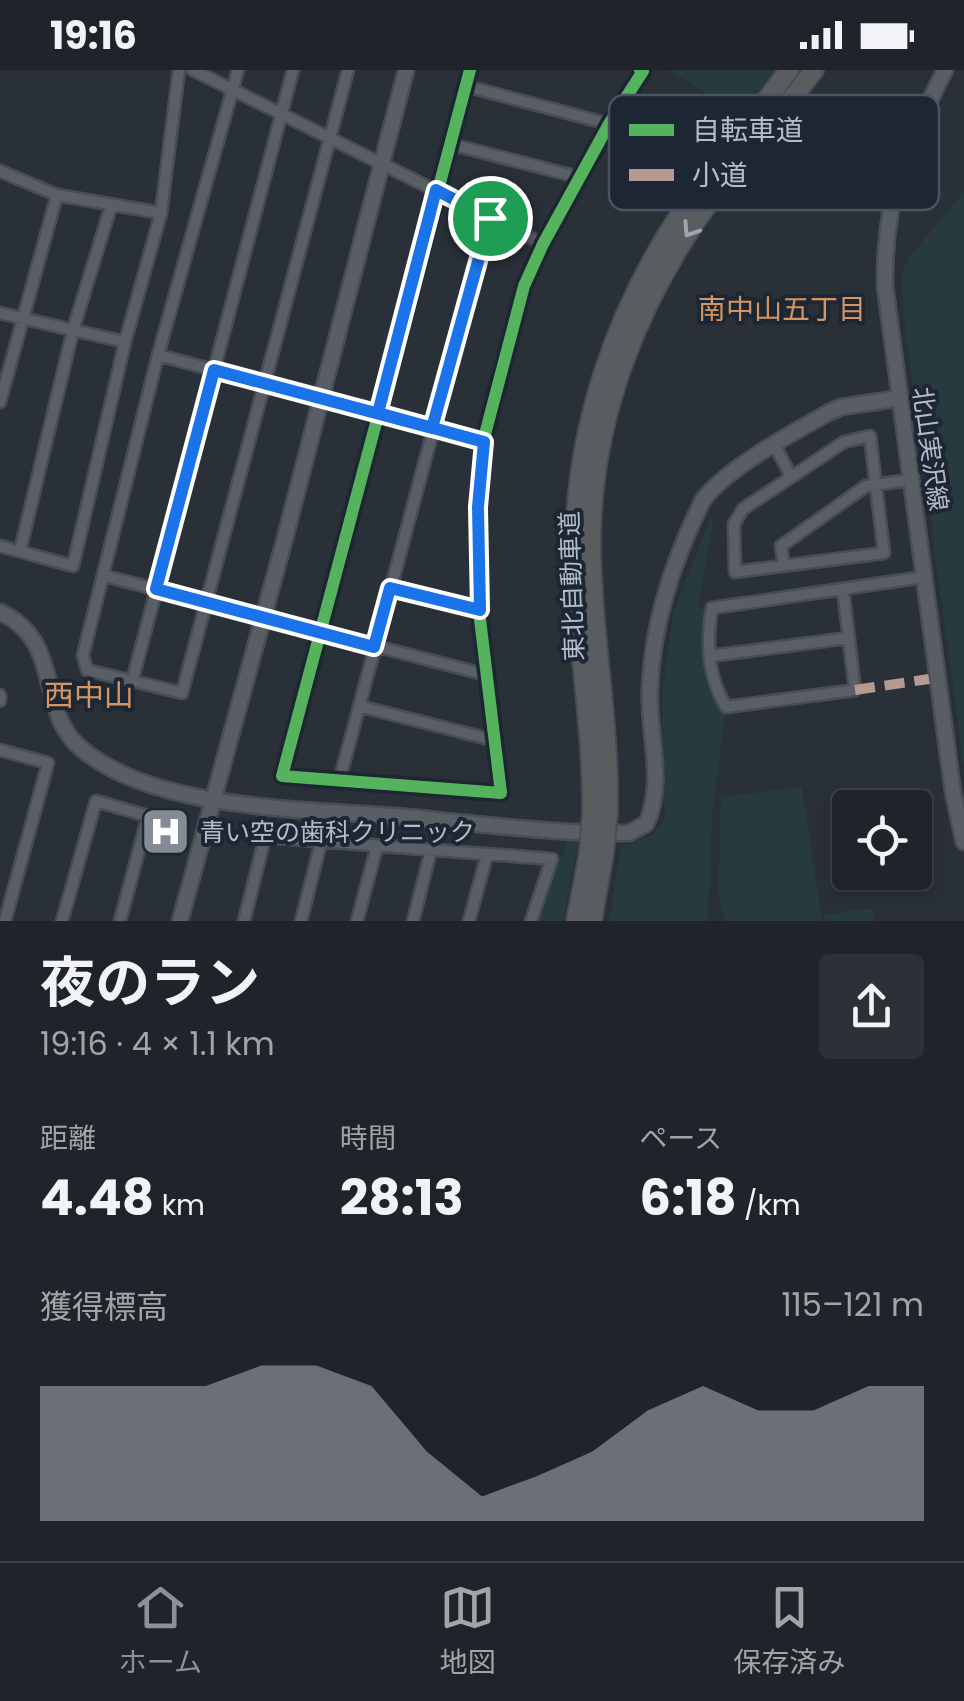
<!DOCTYPE html>
<html lang="ja">
<meta charset="utf-8">
<style>
body{margin:0;font-family:Poppins,"Noto Sans JP",sans-serif;background:#2d3036;color:#f1f3f6;height:100vh;display:flex;flex-direction:column;font-size:38px;white-space:nowrap}
*{box-sizing:border-box;margin:0}
p{font-size:32px;color:#a2a4a8}
.icon{flex:none;width:55px;height:55px;fill:none;stroke:currentColor;stroke-width:2;stroke-linecap:round;stroke-linejoin:round}
.map{position:relative;height:851px;overflow:hidden}
.drawer{display:flex;flex-direction:column;background:#20242a;flex:1}
.drawer>*{flex:none}
.fabs{position:absolute;left:832px;top:720px;display:grid;gap:20px}
.fabs a{display:grid;place-items:center;width:100px;height:100px;border-radius:10px;background:#20242a;box-shadow:0 5px 15px #0003,0 0 0 2px #3d4147;font-size:50px}
.pin{position:absolute;display:grid;place-items:center;width:85px;height:85px;color:#fff;margin:-42px;border:5px solid #fff;border-radius:50%;box-shadow:0 2px 10px #0007}
.round{display:grid;place-items:center;flex:none;width:105px;height:105px;border-radius:10px;background:#2d3036}
.head{display:flex;align-items:center;justify-content:space-between;height:170px;padding:0 40px}
h1{font-size:55px;font-weight:700;line-height:75px}
.figures{display:grid;grid-template-columns:repeat(3,1fr);gap:15px;height:170px;padding:10px 40px}
.figures div{display:grid;align-content:center}
.figures b{font-size:50px;font-weight:700}
.figures small{font-size:28px;font-weight:400}
.figures p{font-size:28px}
.chart{height:280px;padding:20px 40px}
.chart p{display:flex;justify-content:space-between}
.chart svg{width:100%;height:180px;margin-top:10px;fill:#8c9099;opacity:.7}
.status{display:flex;justify-content:space-between;align-items:center;height:70px;padding:0 50px;background:#20242a;direction:ltr}
.status svg{height:28px;fill:currentColor}
.tab-bar{display:flex;justify-content:space-around;align-items:center;height:140px;border-top:2px solid #3d4147;background:#20242a;font-size:28px;color:#a2a4a8}
.tab-bar a{display:grid;justify-items:center;gap:5px}
.tab-bar .active{color:#8c9099}
.map>svg:first-child{display:block}
</style>
<div class="status"><b>19:16</b><svg viewBox="0 0 49 12"><path d="M0 12V9h3v3zM5 12V6h3v6zM10 12V3h3v9zM15 12V0h3v12zM26 1h20v11H26zM47 4h2v5h-2z"/></svg></div>
<div class="map">
<svg width="964" height="851" viewBox="0 0 964 851">
<rect width="100%" height="100%" fill="#2a3038"/>
<!-- green -->
<path fill="#273a3e" d="M668 0H775L741 43Z
M964 122V698L905 260 902 204 909 187Z
M710 449 713 450 698 537H706L703 562 705 611 725 645 712 747 708 851H609L621 778 653 764 665 749 662 626 673 543Z
M802 717 822 851H725L718 826 721 727Z
M579 770 563 851H538L567 771Z
M873 838 875 851H825L824 845Z"/>
<g fill="none" stroke-linecap="round" stroke-linejoin="round">
<defs>
<path id="street" d="M193 0 543 174
M238 0 158 285 83 585 87 600 182 623 348 0
M470 0 282 706 501 723 479 541V437L483 372 524 216 543 174 609 54 643 1 640 0
M466 16 609 54
M450 74 582 108
M0 101 57 125 161 143
M0 243 125 272
M158 285 483 372
M0 332 57 125
M870 366 884 483 735 502 734 454 743 439 844 372Z
M775 376 791 406
M0 476 73 496 125 272 161 143 179 0
M20 481 73 260 111 136
M784 496 781 476 866 416 911 410
M105 506 487 605
M391 517 479 541
M843 519 855 620 726 637C708 607 706 572 712 538L924 507
M710 586 848 568
M132 612 293 0
M0 625V631
M359 636 493 670
M0 680 48 693 5 851
M340 708 490 148
M62 851 96 731 148 746 120 851
M244 851 265 767 552 789 531 851
M301 851 321 772
M357 851 377 776
M413 851 431 780
M469 851 487 785"/>
<path id="secondary" d="M945 0C905 80 884 124 885 216L953 722 964 772
M0 542C65 572 35 642 83 680 158 742 314 739 408 747 481 754 555 764 629 763L646 754C666 714 647 660 650 616 653 551 674 488 703 430 726 399 792 363 828 343L841 337 901 328
M180 851 285 468 406 0"/>
<path id="highway" d="M592 742C593 653 575 565 575 476 576 358 615 244 679 146 713 96 753 49 789 0
M608 742C610 653 592 566 591 477 590 348 639 228 714 125 746 82 782 43 814 0
M576 851 589 783
M592 851 604 783"/>
</defs>
<!-- street casing -->
<use href="#street" stroke="#484c53" stroke-width="15"/>
<!-- secondary casing -->
<use href="#secondary" stroke="#484c53" stroke-width="19"/>
<!-- highway casing -->
<use href="#highway" stroke="#474c53" stroke-width="22"/>
<!-- street -->
<use href="#street" stroke="#5a5e66" stroke-width="10"/>
<!-- secondary -->
<use href="#secondary" stroke="#595d64" stroke-width="14"/>
<!-- highway -->
<use href="#highway" stroke="#5a5d60" stroke-width="18"/>
<defs>
<path id="highway-bridge" d="M589 783 592 742
M604 783 608 742"/>
</defs>
<!-- highway-bridge casing -->
<use href="#highway-bridge" stroke="#474c53" stroke-width="22" stroke-linecap="butt"/>
<!-- highway-bridge -->
<use href="#highway-bridge" stroke="#5a5d60" stroke-width="18"/>
<!-- quiet -->
<path stroke="#b69a8f" stroke-width="10" stroke-dasharray="20 10" stroke-linecap="butt" d="M855 620 929 609"/>
<defs>
<path id="cycleway" d="M470 0 282 706 501 723 479 541V437L483 372 524 216 543 174 609 54 643 1 640 0"/>
</defs>
<!-- cycleway casing -->
<use href="#cycleway" stroke="#1d2633" stroke-width="19"/>
<!-- cycleway -->
<use href="#cycleway" stroke="#56b35d" stroke-width="12"/>
</g>
<!-- one-way arrows -->
<defs><path id="oneway-chevron" d="M-2-3.5L2.5 0L-2 3.5" fill="none" stroke-width="1.6" stroke-linecap="round" stroke-linejoin="round" transform="scale(2.5)"/></defs>
<use stroke="#9ea4af" href="#oneway-chevron" transform="translate(690 160) rotate(123)"/>
<g fill="none" stroke-linecap="round" stroke-linejoin="round">
<defs>
<path id="route" d="M490 148 432 358 214 300 156 519 374 577 390 518 480 540 478 437 484 372 378 343 436 120 490 148"/>
</defs>
<!-- route casing -->
<use href="#route" stroke="#fff" stroke-width="20"/>
<!-- route -->
<use href="#route" stroke="#1a73e8" stroke-width="12"/>
</g>
<!-- icons -->
<defs>
<symbol id="hospital-square" viewBox="-11 -11 22 22"><rect x="-9" y="-9" width="18" height="18" rx="4" fill="#848b96" stroke="#1d2633"/><path d="M-5-5h3v3.5h4V-5h3V5h-3V1.5h-4V5h-3Z" fill="#fff"/></symbol>
</defs>
<g fill-rule="evenodd">
<use href="#hospital-square" x="138" y="734" width="55" height="55"/>
</g>
<g text-anchor="middle" dominant-baseline="central" stroke-width="8" stroke-linejoin="round" paint-order="stroke">
<!-- street labels -->
<g font-size="25" fill="#b4bcc9" stroke="#1d2633">
<text transform="translate(930 379) rotate(82)">北山実沢線</text>
<text transform="translate(572 516) rotate(-92)">東北自動車道</text>
</g>
<!-- poi labels -->
<g font-size="25" fill="#b4bcc9" stroke="#1d2633" text-anchor="start">
<text x="200" y="762">青い空の歯科クリニック</text>
</g>
<!-- neighbourhood labels -->
<g font-size="28" fill="#d59563" stroke="#1d2633">
<text x="782" y="239">南中山五丁目</text>
</g>
<!-- quarter labels -->
<g font-size="30" fill="#d59563" stroke="#1d2633">
<text x="89" y="625">西中山</text>
</g>
</g>
<!-- legend -->
<rect x="609" y="25" width="330" height="115" rx="15" fill="#1d2633" stroke="#4a5360" stroke-width="2.5"/>
<rect x="629" y="54" width="45" height="12" fill="#56b35d"/>
<rect x="629" y="99" width="45" height="12" fill="#b69a8f"/>
<g font-size="28" fill="#b4bcc9">
<text x="692" y="70">自転車道</text>
<text x="692" y="115">小道</text>
</g>
</svg>
<div class="fabs">
<a><svg class="icon" aria-label="locate" viewBox="0 0 24 24"><circle cx="12" cy="12" r="6"/><path d="M12 2v4M12 18v4M2 12h4M18 12h4"/></svg></a>
</div>
<div class="pin" style="left:490px;top:148px;background:#1e9e55"><svg class="icon" aria-label="arrive" viewBox="0 0 24 24"><path d="M6 21V4h12l-3 4 3 4H6"/></svg></div>
</div>
<section class="drawer">
<div class="head"><div><h1>夜のラン</h1><p>19:16 · 4 × 1.1 km</p></div><a class="round"><svg class="icon" aria-label="share" viewBox="0 0 24 24"><path d="M12 15V3M7 8l5-5 5 5M5 13v7h14v-7"/></svg></a></div>
<div class="figures">
<div><p>距離</p><b>4.48<small> km</small></b></div>
<div><p>時間</p><b>28:13</b></div>
<div><p>ペース</p><b>6:18<small> /km</small></b></div>
</div>
<div class="chart"><p><span>獲得標高</span>115–121 m</p>
<svg viewBox="0 0 160 44" preserveAspectRatio="none"><path d="M0 44V11L10 11L20 11L30 11L40 6L50 6L60 11L70 27L80 38L90 33L100 27L110 17L120 11L130 17L140 17L150 11L160 11V44z"/></svg>
</div>
</section>
<nav class="tab-bar">
<a class="active"><svg class="icon" aria-label="home" viewBox="0 0 24 24"><path d="M3 11l9-7 9 7M6 9v11h12V9"/></svg>ホーム</a>
<a><svg class="icon" aria-label="map" viewBox="0 0 24 24"><path d="M3 6l6-2 6 2 6-2v14l-6 2-6-2-6 2zM9 4v14M15 6v14"/></svg>地図</a>
<a><svg class="icon" aria-label="saved" viewBox="0 0 24 24"><path d="M7 4h10v16l-5-4-5 4z"/></svg>保存済み</a>
</nav>
